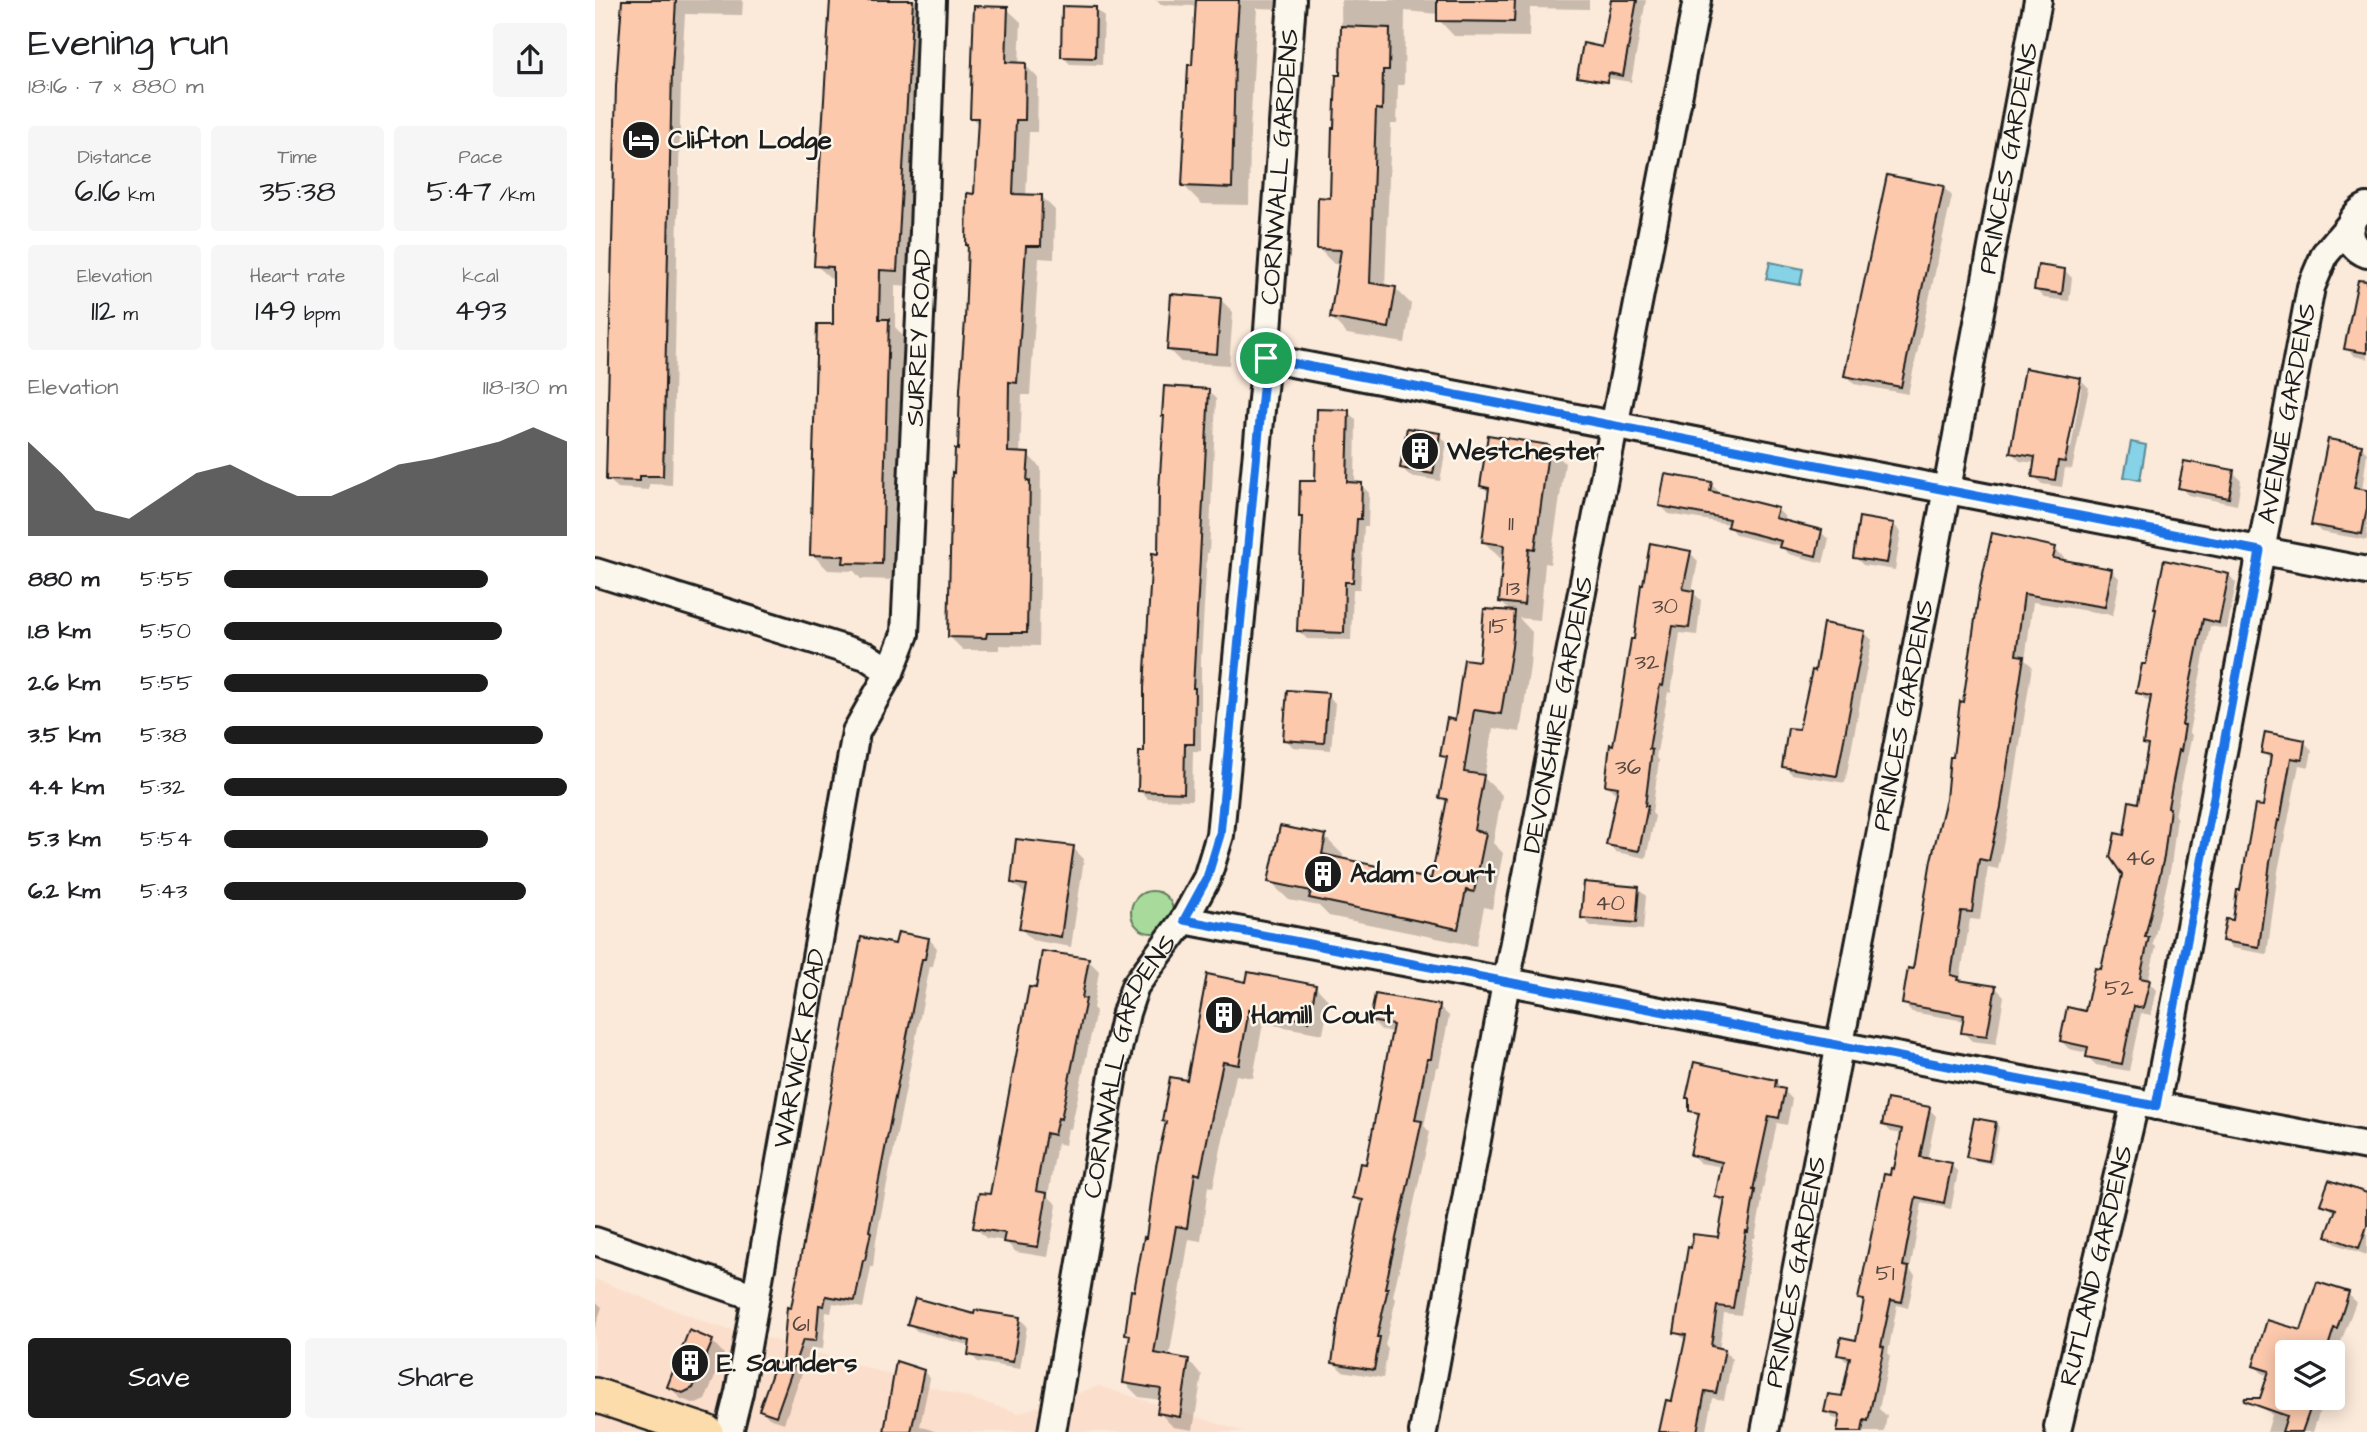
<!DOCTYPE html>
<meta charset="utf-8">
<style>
body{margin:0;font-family:"Architects Daughter",sans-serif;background:#f6f6f6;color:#202124;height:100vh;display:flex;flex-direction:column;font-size:26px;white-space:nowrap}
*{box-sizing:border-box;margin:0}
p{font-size:23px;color:#757577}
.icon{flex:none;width:38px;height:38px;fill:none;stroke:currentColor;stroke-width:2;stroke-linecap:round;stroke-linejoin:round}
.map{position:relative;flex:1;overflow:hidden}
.details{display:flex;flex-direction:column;background:#fff;width:595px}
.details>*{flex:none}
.controls{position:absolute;left:1680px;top:1340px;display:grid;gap:14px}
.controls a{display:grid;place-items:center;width:70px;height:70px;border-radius:7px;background:#fff;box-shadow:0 4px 18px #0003;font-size:35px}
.pin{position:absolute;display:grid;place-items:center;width:60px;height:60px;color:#fff;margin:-30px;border:4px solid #fff;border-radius:50%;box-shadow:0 2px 7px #0007}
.round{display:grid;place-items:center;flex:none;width:74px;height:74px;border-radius:7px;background:#f6f6f6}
.summary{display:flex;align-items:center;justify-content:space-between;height:119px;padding:0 28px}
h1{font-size:38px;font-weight:600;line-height:52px}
.metrics{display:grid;grid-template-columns:repeat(3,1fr);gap:10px;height:119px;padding:7px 28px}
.metrics div{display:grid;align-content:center;border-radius:7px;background:#f6f6f6;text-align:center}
.metrics b{font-size:30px;font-weight:600}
.metrics small{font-size:19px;font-weight:400}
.metrics p{font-size:19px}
.chart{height:196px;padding:14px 28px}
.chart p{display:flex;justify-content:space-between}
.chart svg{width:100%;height:126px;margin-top:7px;fill:#1c1c1c;opacity:.7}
.primary-button{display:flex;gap:14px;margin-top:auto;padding:14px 28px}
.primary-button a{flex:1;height:80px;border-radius:7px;background:#1c1c1c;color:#fff;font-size:28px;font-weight:600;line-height:80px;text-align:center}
.primary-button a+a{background:#f6f6f6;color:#202124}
ul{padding:0 28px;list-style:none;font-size:23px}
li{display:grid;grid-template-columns:112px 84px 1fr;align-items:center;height:52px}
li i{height:18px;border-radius:9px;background:#1c1c1c}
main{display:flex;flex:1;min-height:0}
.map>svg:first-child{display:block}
</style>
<main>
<section class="details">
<div class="summary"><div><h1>Evening run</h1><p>18:16 · 7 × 880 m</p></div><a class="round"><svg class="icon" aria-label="share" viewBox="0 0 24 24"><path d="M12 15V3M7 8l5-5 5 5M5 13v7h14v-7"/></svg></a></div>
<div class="metrics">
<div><p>Distance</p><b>6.16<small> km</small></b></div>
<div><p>Time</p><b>35:38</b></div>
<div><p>Pace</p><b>5:47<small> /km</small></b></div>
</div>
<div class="metrics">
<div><p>Elevation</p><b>112<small> m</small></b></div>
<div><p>Heart rate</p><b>149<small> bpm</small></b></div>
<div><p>kcal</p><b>493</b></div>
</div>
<div class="chart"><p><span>Elevation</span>118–130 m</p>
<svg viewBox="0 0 160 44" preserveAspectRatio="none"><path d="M0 44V11L10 22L20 35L30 38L40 30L50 22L60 19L70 25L80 30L90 30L100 25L110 19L120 17L130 14L140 11L150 6L160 11V44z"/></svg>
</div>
<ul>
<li><b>880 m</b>5:55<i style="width:77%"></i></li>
<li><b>1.8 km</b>5:50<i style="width:81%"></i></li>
<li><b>2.6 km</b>5:55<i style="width:77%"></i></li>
<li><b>3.5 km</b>5:38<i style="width:93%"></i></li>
<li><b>4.4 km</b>5:32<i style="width:100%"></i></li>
<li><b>5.3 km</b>5:54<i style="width:77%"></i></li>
<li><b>6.2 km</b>5:43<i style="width:88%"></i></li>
</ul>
<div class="primary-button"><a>Save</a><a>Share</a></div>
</section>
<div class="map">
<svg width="1772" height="1432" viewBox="0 0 1772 1432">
<rect width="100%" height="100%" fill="#fbe9d9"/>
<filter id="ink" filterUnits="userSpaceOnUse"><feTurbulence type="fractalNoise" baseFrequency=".0143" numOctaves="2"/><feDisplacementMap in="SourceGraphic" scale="14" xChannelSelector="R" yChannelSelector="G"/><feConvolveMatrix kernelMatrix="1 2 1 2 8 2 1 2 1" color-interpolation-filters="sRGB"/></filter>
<g filter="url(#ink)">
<!-- built -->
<path fill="#fbdfcc" d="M0 1279 120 1326 169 1337 424 1413 504 1386 649 1432H0Z"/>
<!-- green -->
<path fill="#a8da9c" stroke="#627b5c" stroke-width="2" d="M536 912a21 21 0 1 1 42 0a21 21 0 1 1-42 0Z"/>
<!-- water -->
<path fill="#86d2e6" stroke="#5c8995" stroke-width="2" d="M1175 262 1208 269 1205 285 1171 279Z
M1536 442 1551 445 1545 480 1529 477Z"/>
<!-- shadow -->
<path fill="#0003" fill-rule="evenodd" d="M28 0H148L147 15 90 14 86 79 77 485 54 484V490L23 488 13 479Z
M236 0H321L333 12 318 286 300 285V327L309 337 302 580 266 579 259 571 233 570 217 554 239 326 240 282 221 265Z
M561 0H693V9L662 8 655 131 654 205 607 204 589 186 602 6 566 5Z
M746 0H994V9L935 8 934 37 859 36 844 20V14L810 11 809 85H803L802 124H796L790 287 800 288 816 304 810 343 752 334 737 318 745 264H739L724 249 737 200 747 77Z
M1018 0H1051L1036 82 1011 78Z
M412 9 426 22 424 64 430 65 443 78 442 132H434L431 196 447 197 460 210 459 259 444 258 435 395H427L425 455H433L446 468 444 646 404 645V650H368L355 637 361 474 365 451 384 125 377 118Z
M501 9 509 17 507 65 475 64 467 56Z
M1294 177 1349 188 1357 196 1313 394 1259 384 1251 376Z
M1469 270 1477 278 1474 301 1449 298 1441 290Z
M625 299 638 312 634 365 586 362 574 350Z
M1760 305 1772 307V359L1759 356 1751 348Z
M1486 380 1494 388 1477 469 1470 468 1467 487 1447 484 1439 476 1441 463 1425 461 1417 453ZM1484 384H1487L1476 448 1472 447Z
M613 391 621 399 614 553H612L606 659V751H598L597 800 553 799 545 791 551 754 565 555Z
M753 412 761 420 760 484 766 485 774 493 773 526H769L765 589H758L756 640 712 639 704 631 708 519 706 516Z
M844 435 852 443 845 481 815 476 807 468Z
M953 447 970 463 955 564 950 563 945 620 924 618 937 632 935 666 925 732 898 728 889 778 907 795 898 843 908 853 897 909 889 907 881 946 734 916 724 906 694 900 675 882 730 837 748 855 747 860 782 867 786 872 837 881 852 804 846 797 853 761 847 756 886 663 917 613 906 602 909 558H905L889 542 895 494 887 486Z
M1766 447 1772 453 1767 491 1772 492V540L1726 532 1718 524Z
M1638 472 1646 480 1642 505 1593 495 1585 487Z
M1116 484 1124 492 1123 495 1182 509 1190 517 1189 522 1226 532 1234 540 1228 563 1194 554 1186 546 1141 535 1134 527V524L1074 514 1066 506Z
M1298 524 1306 532 1300 570 1268 565 1260 557Z
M1460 549 1469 557 1468 561 1516 570 1525 579 1518 615 1438 602 1430 660 1437 666 1414 816 1403 869 1393 867 1385 920 1375 919 1365 980 1400 987 1409 996 1401 1044 1377 1041 1368 1032 1370 1021 1317 1012 1309 1003 1320 971 1352 799 1369 704 1385 592Z
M1095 553 1103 561 1097 592 1106 600 1102 635 1085 633 1076 693 1073 692 1061 757 1064 760 1057 813 1060 816 1051 858 1021 852 1013 844 1023 793 1019 792 1011 784 1040 641Z
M1634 575 1641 583 1632 629 1615 626 1594 732 1597 735 1580 816 1582 817 1576 866 1558 944 1561 947 1553 982 1562 990 1556 1015 1546 1013 1534 1071 1501 1065 1493 1057V1053L1474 1049 1466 1041 1491 1013 1507 972 1529 875 1530 837 1544 805 1554 748 1550 744 1557 702 1551 700 1543 692 1552 666Z
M1269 632 1277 640 1250 783 1197 774 1189 766 1206 731 1221 673Z
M732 695 740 703 736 750 698 747 690 739Z
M1709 742 1717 750 1714 767 1704 765 1683 871 1672 954 1637 948 1629 940 1639 922 1669 808 1677 761 1668 752Z
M478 848 489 859 476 947 437 940 426 929 432 894 429 893 417 882Z
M1043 889 1051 896 1048 930 996 926 988 918Z
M334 939 342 948 338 966H335L281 1240 278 1267H276L268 1308 238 1303 236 1313 231 1312 228 1349 216 1348 189 1423 174 1418 166 1410 188 1367 197 1309 302 946Z
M493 960 504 971 498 1008 501 1011 476 1129 473 1128 470 1145 462 1143 453 1196 462 1205 453 1257 421 1252 410 1241 391 1238 380 1227 396 1196 443 990Z
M653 984 720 986 734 1001 728 1034 668 1023 658 1078 641 1075 618 1188 613 1186 606 1241 594 1239 574 1358 593 1361 607 1375 598 1430 578 1427 564 1412 566 1400 544 1397 530 1383 537 1338 532 1334 552 1240 572 1124 569 1121Z
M845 1007 854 1016 844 1067H841L829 1126 835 1132 798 1296 801 1299 790 1345 793 1348 788 1378 747 1371 738 1362 768 1206 760 1197 772 1166 798 1032 786 1030 777 1021Z
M1181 1082 1197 1099 1192 1125 1182 1123 1166 1198 1167 1200 1160 1238H1158L1146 1315 1129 1313 1124 1350 1129 1351 1137 1359 1129 1400 1117 1398 1111 1430 1116 1432H1066L1078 1403 1091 1341 1081 1332 1125 1239 1131 1205 1122 1197 1128 1167 1105 1163 1097 1155 1104 1118 1096 1110Z
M1334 1109 1341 1116 1332 1160 1356 1165 1363 1172 1356 1209 1327 1203 1315 1270 1320 1275 1313 1308 1302 1305 1293 1353 1295 1355 1284 1409 1292 1416 1289 1432H1244L1246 1420 1238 1418 1231 1411 1249 1398 1256 1362 1251 1361 1244 1354 1262 1342 1270 1303 1265 1298 1296 1178 1301 1171 1308 1134 1296 1132 1289 1125Z
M1400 1123 1404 1127 1397 1164 1377 1160 1373 1157Z
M1735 1182 1772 1195V1255L1741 1244 1733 1236 1741 1213 1727 1203Z
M1753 1294 1761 1302 1738 1363V1353H1692V1398H1721L1727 1404 1718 1432H1672L1677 1415 1665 1405 1675 1375 1668 1374 1660 1366 1707 1333Z
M0 1301 7 1307 0 1328Z
M381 1316 424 1318 432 1326 425 1369 383 1362 375 1354 376 1346 322 1331 314 1323Z
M117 1341 129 1354 110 1400 101 1404 86 1399 74 1386Z
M328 1371 335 1378 325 1426 342 1432H291Z"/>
<!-- building -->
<path fill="#fcc9ad" stroke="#1c1c1c" stroke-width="2" d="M27 0H81L77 69 68 476H45V481L11 480 21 86Z
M235 0H318L302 271 285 270 284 319H294L287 564 248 563 249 556 215 555 222 324H238V267L219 266Z
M601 0H644L640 59 637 188 587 186 593 65H597Z
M842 0H920L919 22 842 21Z
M1016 0H1042L1028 76 1014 73 1012 82 982 77 988 43 1007 47Z
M379 6 413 7 411 62 431 63 430 120H421L418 194 447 195 446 246H431L422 383 414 382 413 452 434 453 432 481H435L432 633H392L391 638 353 637 357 472 359 473 360 449 363 450 365 389 370 320 373 245H371L372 193 379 194 383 118H375Z
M467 6 501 7 500 58 466 57Z
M746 26 795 28 794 70H788L787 110 781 109 775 283 801 287 794 328 735 318 746 250 722 249 723 197 735 198 737 128H739L741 75H745Z
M1292 175 1349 186 1306 387 1249 376Z
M1443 265 1470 269 1467 294 1439 290Z
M1763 280 1772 281V353L1749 349Z
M576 294 626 298 622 354 572 350Z
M1430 368 1486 378 1470 462 1463 461 1460 480 1437 477 1440 457 1415 453Z
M569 386 614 389 598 688H600L599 744H590L589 793 543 791 544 752H549V688L557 553 563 554 564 490 569 416H567Z
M722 409 754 410 752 482 767 483 766 519H762L758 582H750L749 633 702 631 707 517H704L705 481H720Z
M812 428 845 433 838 474 805 468Z
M893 435 954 445 940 549 934 548 929 605 904 602 909 545 887 542 894 488 885 486Z
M1733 439 1767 445 1759 488 1772 490V508L1767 534 1716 525Z
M1589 461 1639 470 1634 498 1583 488Z
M1070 474 1117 482 1115 491 1183 508 1180 518 1227 530 1221 556 1184 547 1186 541 1132 527 1134 519 1064 506Z
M1264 517 1299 523 1292 563 1258 558Z
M1397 533 1461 547 1458 558 1517 569 1510 607 1429 594 1421 655 1429 656 1406 807 1394 861 1384 859 1377 912 1366 911 1356 975 1364 977 1363 980 1401 986 1392 1036 1366 1033 1369 1015 1307 1004 1313 968 1318 969 1336 860 1351 799 1355 757H1358L1365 701 1368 702 1384 592Z
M1055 543 1096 551 1088 589 1099 591 1094 628 1078 626 1068 686 1065 685 1054 749 1057 750 1050 806H1053L1044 851 1011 845 1023 787 1010 785 1015 744 1018 745 1027 697 1036 639H1039L1046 584H1048Z
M1569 560 1634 574 1624 623 1608 619 1587 725H1590L1586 751 1584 750 1573 807 1575 808 1569 857 1550 937H1554L1545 978 1555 980 1548 1008 1539 1006 1527 1064 1491 1057 1493 1047 1465 1041 1472 1007 1490 1011 1500 968 1506 969 1527 875 1515 857 1520 833 1529 835 1534 801 1543 803 1553 745 1548 744 1556 696 1541 693 1547 664H1551L1561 609H1559Z
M889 609 920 611 917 647 906 714 879 710 869 772 889 775 879 830 891 833 879 892 871 890 863 929 714 898 716 891 673 882 685 826 731 835 727 854 782 866V869L836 879 852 799 844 798 852 757 845 756 852 718 860 720 869 659 884 661Z
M1228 623 1270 631 1242 776 1187 767 1193 728 1204 729 1217 670 1220 671Z
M692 690 733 693 729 743 688 740Z
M1670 732 1710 740 1707 760 1696 758 1685 821 1683 820 1675 862 1664 947 1627 941 1631 919 1638 920 1642 890H1645L1660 805 1668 806 1676 755 1666 753Z
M421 839 479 846 466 937 424 929 432 885 416 883Z
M989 882 1044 887 1041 923 986 918Z
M303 932 334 938 330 959H327L274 1231 276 1232 270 1260H268L260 1301 231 1296 229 1306 224 1305 221 1341 208 1340 181 1416 164 1410 181 1362 187 1364 192 1307 196 1308 266 937 300 944Z
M447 951 494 958 487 998 491 999 466 1119 463 1118 459 1135 451 1133 441 1191 452 1193 443 1247 408 1242 410 1233 378 1228 384 1193 395 1194 434 987 441 988Z
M653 972 721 985 714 1021 654 1010 644 1065 628 1062 605 1175 600 1173 592 1228 581 1226 559 1353 594 1359 585 1417 562 1413 566 1389 528 1383 535 1335 530 1334 536 1290 539 1291 549 1237 551 1238 561 1166 571 1122 567 1121 575 1077 592 1080 612 974 651 982Z
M780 994 845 1005 836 1059H832L820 1120 827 1121 790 1288H793L782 1337H785L779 1370 737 1363 744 1313 768 1200 758 1198 765 1163 771 1164 798 1025 775 1021Z
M1099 1062 1181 1080 1180 1087 1190 1089 1184 1118 1174 1116 1158 1190H1160L1153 1232 1151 1231 1138 1308 1122 1306 1116 1346 1130 1349 1121 1393 1110 1391 1102 1432H1064L1071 1400 1077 1401 1091 1335 1079 1333 1093 1247 1096 1248 1098 1234 1123 1237 1130 1199 1120 1197 1127 1162 1095 1155 1104 1113 1094 1111V1098H1091Z
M1292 1099 1335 1107 1325 1157 1357 1163 1349 1203 1321 1197 1308 1266 1314 1267 1307 1302 1296 1300 1286 1346 1289 1347 1273 1421 1269 1420 1267 1432H1242L1245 1415 1229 1412 1233 1394 1247 1396 1255 1357 1242 1355 1246 1337 1261 1340 1269 1300 1263 1299 1289 1174 1295 1175 1296 1168 1299 1169 1307 1129 1287 1125Z
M1379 1118 1401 1122 1394 1161 1371 1157Z
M1734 1180 1772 1193V1226L1764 1248 1731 1236 1741 1209 1725 1204Z
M1722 1282 1754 1292 1742 1329 1739 1328 1731 1353H1692V1398H1719L1707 1432H1687L1692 1416 1649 1401 1650 1398H1665L1674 1371 1658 1366 1672 1320 1706 1330Z
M320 1298 379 1314 380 1310 425 1317 418 1362 373 1355 375 1341 312 1324Z
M94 1330 118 1340 98 1388 88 1393 72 1387Z
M301 1361 329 1370 316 1432H289Z"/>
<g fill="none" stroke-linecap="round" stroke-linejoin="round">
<defs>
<g id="minor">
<path d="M1772 207C1750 217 1747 245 1772 254"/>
<path d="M671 358 1772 571"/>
<path d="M0 572 271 656 295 672"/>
<path d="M589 920 1772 1146"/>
<path id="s1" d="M1561 1106 1716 287 1730 254 1754 226"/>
<path d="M0 1241 161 1297"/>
<path id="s2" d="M1463 1427 1540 1103"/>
<path id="s3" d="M134 1432 144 1392 261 732 295 672 310 634 329 231 337 0"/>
<path id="s4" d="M457 1432 520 1063 531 1013 540 986 589 920 612 878 625 835 671 358 697 0"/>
<path id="s5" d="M828 1432 911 983 1102 0"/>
<path id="s6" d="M1170 1432 1352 489 1443 0"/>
</g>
<path id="major" d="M0 1395 111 1432"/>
</defs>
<!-- minor casing -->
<use href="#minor" stroke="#1c1c1c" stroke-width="32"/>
<!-- major casing -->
<use href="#major" stroke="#1c1c1c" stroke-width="38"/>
<!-- minor -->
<use href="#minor" stroke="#fbf7ec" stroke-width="26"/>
<!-- major -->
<use href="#major" stroke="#fddcac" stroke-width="33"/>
</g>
</g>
<g fill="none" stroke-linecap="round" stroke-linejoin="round" filter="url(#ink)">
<defs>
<path id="route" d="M671 358 1665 551 1561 1106 589 920 612 878 625 835Z"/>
</defs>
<!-- route casing -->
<use href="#route" stroke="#fff" stroke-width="14"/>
<!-- route -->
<use href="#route" stroke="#1a73e8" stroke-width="9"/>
</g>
<!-- icons -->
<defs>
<symbol id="hotel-disc" viewBox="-11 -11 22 22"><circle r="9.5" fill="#1c1c1c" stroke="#fbf7ec"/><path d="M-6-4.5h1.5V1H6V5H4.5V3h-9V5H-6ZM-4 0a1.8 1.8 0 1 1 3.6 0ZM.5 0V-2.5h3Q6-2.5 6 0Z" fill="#fff"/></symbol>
<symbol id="building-disc" viewBox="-11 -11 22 22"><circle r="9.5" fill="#1c1c1c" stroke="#fbf7ec"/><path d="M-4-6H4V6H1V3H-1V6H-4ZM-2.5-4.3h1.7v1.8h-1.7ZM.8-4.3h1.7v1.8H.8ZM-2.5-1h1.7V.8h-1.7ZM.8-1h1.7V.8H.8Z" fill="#fff"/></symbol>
</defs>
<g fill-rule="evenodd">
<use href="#hotel-disc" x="24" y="118" width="44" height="44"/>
<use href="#building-disc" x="803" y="429" width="44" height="44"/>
<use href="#building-disc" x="706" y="852" width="44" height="44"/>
<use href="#building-disc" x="607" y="993" width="44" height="44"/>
<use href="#building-disc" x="73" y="1341" width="44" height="44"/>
</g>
<g text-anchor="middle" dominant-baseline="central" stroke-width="5" stroke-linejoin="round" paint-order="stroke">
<!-- number labels -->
<g font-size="23" fill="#544740">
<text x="916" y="523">11</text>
<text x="918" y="588">13</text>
<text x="1070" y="606">30</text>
<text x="903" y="626">15</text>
<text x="1052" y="662">32</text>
<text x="1033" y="767">36</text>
<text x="1545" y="858">46</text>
<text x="1015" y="903">40</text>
<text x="1524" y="988">52</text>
<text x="1290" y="1273">51</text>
<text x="206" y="1324">61</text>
</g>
<!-- poi labels -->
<g font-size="26" font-weight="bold" fill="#1c1c1c" stroke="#fbf7ec" text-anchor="start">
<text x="73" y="140">Clifton Lodge</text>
<text x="852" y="451">Westchester</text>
<text x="755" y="874">Adam Court</text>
<text x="656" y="1015">Hamill Court</text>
<text x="122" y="1363">E. Saunders</text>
</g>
<!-- street labels -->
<g font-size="26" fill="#1c1c1c" stroke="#fbf7ec">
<text stroke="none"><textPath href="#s6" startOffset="1297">PRINCES GARDENS</textPath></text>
<text stroke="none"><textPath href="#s4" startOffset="1300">CORNWALL GARDENS</textPath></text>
<text stroke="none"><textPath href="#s3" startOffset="1118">SURREY ROAD</textPath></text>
<text stroke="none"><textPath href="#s1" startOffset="705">AVENUE GARDENS</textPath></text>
<text stroke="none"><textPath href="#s5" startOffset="730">DEVONSHIRE GARDENS</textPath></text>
<text stroke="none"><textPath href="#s6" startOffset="730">PRINCES GARDENS</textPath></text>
<text stroke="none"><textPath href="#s3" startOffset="390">WARWICK ROAD</textPath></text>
<text stroke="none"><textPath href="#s4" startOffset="376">CORNWALL GARDENS</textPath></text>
<text stroke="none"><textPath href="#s2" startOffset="166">RUTLAND GARDENS</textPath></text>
<text stroke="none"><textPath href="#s6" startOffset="163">PRINCES GARDENS</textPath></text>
</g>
</g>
</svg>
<div class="controls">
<a><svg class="icon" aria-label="layers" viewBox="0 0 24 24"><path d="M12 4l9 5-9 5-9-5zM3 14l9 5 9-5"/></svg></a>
</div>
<div class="pin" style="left:671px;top:358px;background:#1e9e55"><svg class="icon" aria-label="arrive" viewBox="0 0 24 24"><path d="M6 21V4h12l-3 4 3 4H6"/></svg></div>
</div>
</main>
